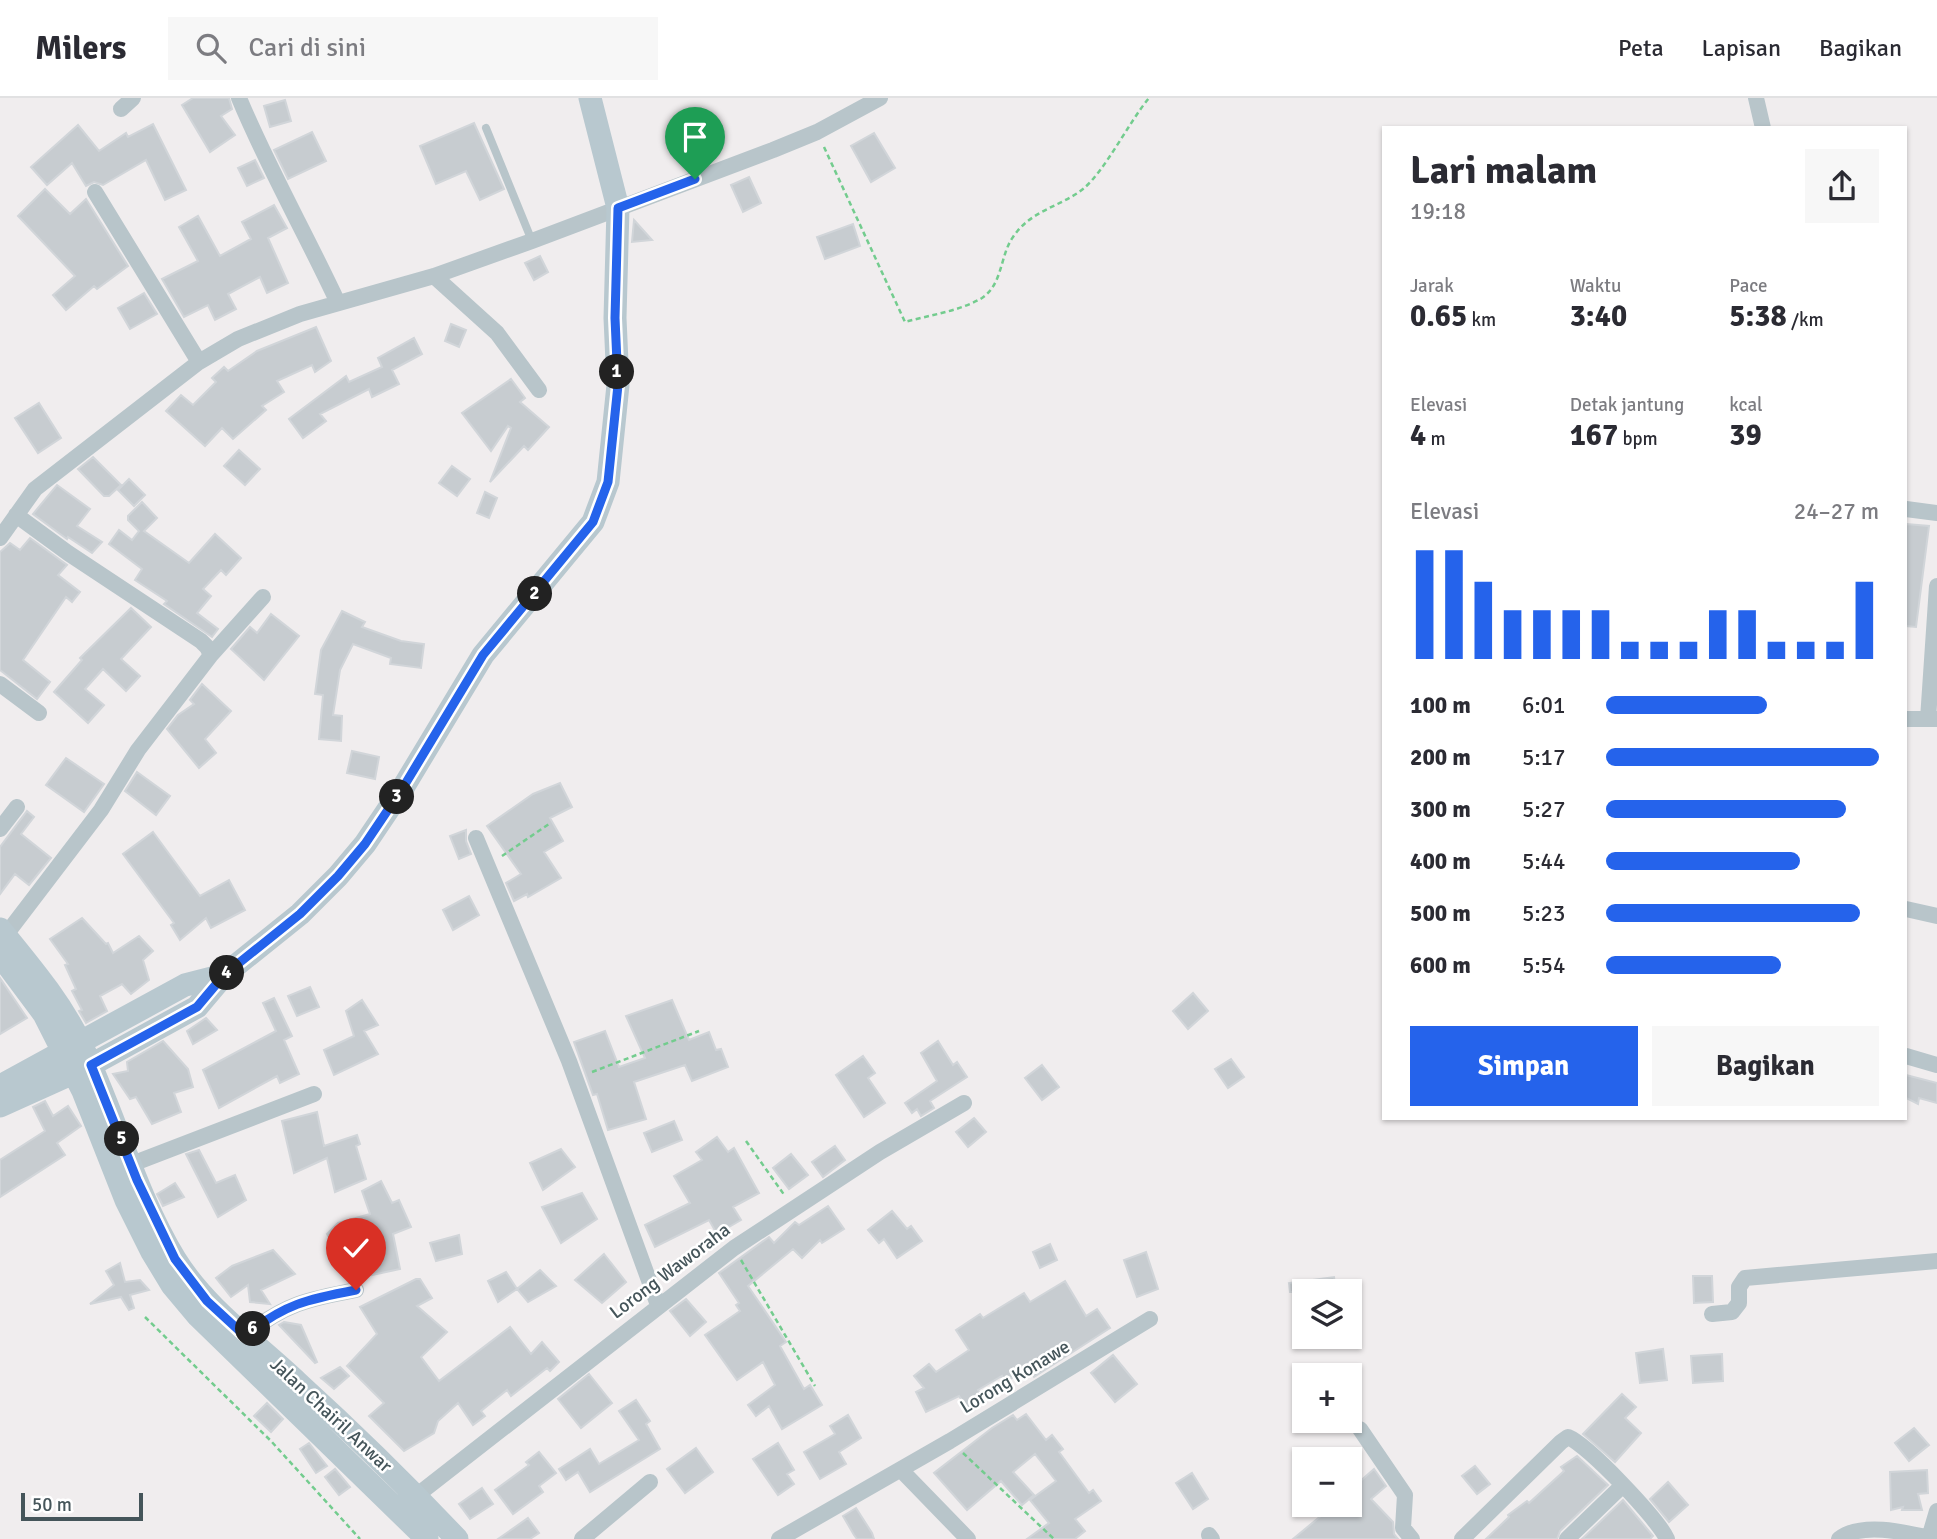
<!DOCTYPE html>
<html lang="id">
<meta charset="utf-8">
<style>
body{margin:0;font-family:Signika,sans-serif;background:#f7f7f7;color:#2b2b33;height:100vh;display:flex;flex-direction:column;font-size:26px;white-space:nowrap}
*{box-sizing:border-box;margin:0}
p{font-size:23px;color:#7c7c81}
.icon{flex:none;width:38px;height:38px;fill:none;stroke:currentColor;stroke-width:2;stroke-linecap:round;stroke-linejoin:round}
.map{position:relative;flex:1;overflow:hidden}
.details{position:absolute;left:1382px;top:28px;width:525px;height:994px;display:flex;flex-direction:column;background:#fff;border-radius:0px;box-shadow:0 2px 5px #0004}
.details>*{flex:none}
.controls{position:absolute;left:1292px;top:1181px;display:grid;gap:14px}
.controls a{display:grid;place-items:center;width:70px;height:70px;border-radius:0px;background:#fff;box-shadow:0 2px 5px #0004;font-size:35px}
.scale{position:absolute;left:21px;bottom:18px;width:122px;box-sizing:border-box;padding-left:7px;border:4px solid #45555a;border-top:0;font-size:19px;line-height:24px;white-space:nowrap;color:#45555a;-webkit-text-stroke:5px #fff;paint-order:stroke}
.pin{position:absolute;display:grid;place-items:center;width:60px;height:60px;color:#fff;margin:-72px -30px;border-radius:50% 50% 50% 0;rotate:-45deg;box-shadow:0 0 7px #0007}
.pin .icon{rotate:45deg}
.km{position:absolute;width:35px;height:35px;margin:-18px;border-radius:50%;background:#222;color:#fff;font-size:19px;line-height:35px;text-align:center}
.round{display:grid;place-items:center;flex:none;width:74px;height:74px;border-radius:0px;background:#f7f7f7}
.overview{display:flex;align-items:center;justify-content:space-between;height:119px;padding:0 28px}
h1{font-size:38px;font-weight:700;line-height:52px}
.figures{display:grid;grid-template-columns:repeat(3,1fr);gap:10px;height:119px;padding:7px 28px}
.figures div{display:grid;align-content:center}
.figures b{font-size:30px;font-weight:700}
.figures small{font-size:19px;font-weight:400}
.figures p{font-size:19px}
.chart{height:196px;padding:14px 28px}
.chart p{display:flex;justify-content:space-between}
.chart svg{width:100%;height:126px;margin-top:7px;stroke:#2563eb;stroke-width:6}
.button{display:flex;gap:14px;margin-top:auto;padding:14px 28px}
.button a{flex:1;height:80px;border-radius:0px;background:#2563eb;color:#fff;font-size:28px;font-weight:700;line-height:80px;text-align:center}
.button a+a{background:#f7f7f7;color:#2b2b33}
ul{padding:0 28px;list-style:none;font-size:23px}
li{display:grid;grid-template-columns:112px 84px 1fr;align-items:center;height:52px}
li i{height:18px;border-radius:9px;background:#2563eb}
header{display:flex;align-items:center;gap:42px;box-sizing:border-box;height:98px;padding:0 35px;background:#fff;border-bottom:2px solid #e1e1e2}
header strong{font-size:33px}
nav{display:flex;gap:38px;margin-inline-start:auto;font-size:24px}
.search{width:490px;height:63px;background:#f7f7f7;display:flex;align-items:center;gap:18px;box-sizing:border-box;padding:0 24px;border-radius:0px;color:#7c7c81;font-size:26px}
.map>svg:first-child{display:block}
</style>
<header>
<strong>Milers</strong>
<div class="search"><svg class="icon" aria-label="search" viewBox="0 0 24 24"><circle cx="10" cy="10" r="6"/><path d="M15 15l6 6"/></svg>Cari di sini</div>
<nav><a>Peta</a><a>Lapisan</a><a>Bagikan</a></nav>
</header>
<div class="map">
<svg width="1937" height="1441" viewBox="0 0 1937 1441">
<rect width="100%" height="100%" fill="#f0edee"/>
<!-- building -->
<path fill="#c7ccd0" stroke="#d1d5d9" stroke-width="2" d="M193 0H229L232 11 221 18 235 37 210 54 182 7Z
M285 2 291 23 270 29 264 8Z
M474 25 504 91 480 102 466 73 436 86 420 48Z
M153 26 186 92 165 102 146 62 103 87 94 84 86 88 72 65 47 87 31 69 78 27 99 53 126 35 128 39Z
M312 34 326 63 288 81 274 52Z
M874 35 895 70 871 84 851 48Z
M255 62 264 80 247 88 238 70Z
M749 79 761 105 743 114 731 87Z
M45 91 70 116 86 101 128 168 97 191 94 188 66 212 53 197 75 178 18 118Z
M274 107 287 130 268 140 288 185 267 195 260 179 228 196 236 211 215 222 208 207 184 219 162 181 198 163 179 129 198 118 220 158 251 141 242 124Z
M634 122 652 142 632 144Z
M853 126 860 148 825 161 817 139Z
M540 158 548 174 534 182 525 165Z
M144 195 157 216 130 231 118 210Z
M451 226 466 232 459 249 445 243Z
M316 229 331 263 315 274 312 267 277 283 284 294 262 308 266 312 233 341 222 330 205 348 166 313 181 297 193 307 216 284 212 280 224 269 228 273 257 253Z
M414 240 422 256 392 272 399 286 372 299 369 291 320 316 326 323 303 340 289 321 346 278 349 284 382 269 378 260Z
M511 281 525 300 520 304 549 329 528 352 524 348 490 384 511 330 508 328 491 353 462 315Z
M39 305 61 340 38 355 15 320Z
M239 352 260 371 245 387 224 368Z
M93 359 121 387 109 398H104L78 371Z
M452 368 470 381 457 398 439 385Z
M129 381 145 397 134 408 118 392Z
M57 387 90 411 77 428 102 444 92 455 68 439 67 441 33 416Z
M485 394 497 400 489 420 477 415Z
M142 404 157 420 144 433 189 465 215 436 241 460 226 477 221 472 203 491 211 498 197 515 218 531 212 539 164 506 167 503 135 482 142 471 109 446 119 432 132 442 139 433 128 422V418Z
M1906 426 1929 428 1916 529 1906 528Z
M30 440 67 467 58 477 80 494 72 504 66 499 23 562 50 584 37 601 0 572V454L10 445 20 452Z
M131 510 151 529 121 561 140 578 126 593 103 571 85 591 104 607 88 625 54 594 82 562 80 560Z
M342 513 365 524 362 529 401 543 424 546 421 570 390 566 391 560 353 546 340 572 333 617 342 618 341 643 319 641 323 597 315 596 321 552Z
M271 516 299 538 264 582 231 551 250 529 257 535Z
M202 586 231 613 205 641 216 655 199 670 167 631 178 617 194 606 190 602Z
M352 653 379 659 375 681 347 675Z
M66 660 104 686 84 714 46 687Z
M137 674 170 698 156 717 125 693Z
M560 685 572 709 550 720 563 743 544 754 561 780 528 799 527 796 514 803 506 785 521 776 487 728 533 696Z
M27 713 34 719 21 736 51 760 29 787 15 776 0 796V749Z
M466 732V743L471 756 459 761 450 738Z
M153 734 200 798 229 782 245 812 211 830 206 820 180 842 171 827 174 825 123 756Z
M469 798 479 817 453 832 443 812Z
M82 820 106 846 108 845 113 855 139 838 153 853 143 862 149 882 131 896 122 886 100 898 107 913 86 925 79 913 82 912 72 893 76 891 65 867 68 866 50 841Z
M0 880 27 920 0 936Z
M310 889 319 909 297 918 288 898Z
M1193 895 1208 913 1188 931 1173 913Z
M274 900 292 938 284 942 299 976 280 985 277 978 219 1010 203 972 276 933 263 905Z
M362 902 378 927 364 933 378 956 334 977 324 952 354 938 346 913Z
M672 902 689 942 709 934 716 952 721 951 728 969 692 983 685 967 634 984 646 1021 608 1032 597 996 593 997 574 944 605 933 619 969 645 960 626 918Z
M206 920 217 932 193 946 187 933Z
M163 943 188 971 193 989 174 995 181 1014 152 1026 136 999 130 1001 113 976 128 973 127 964Z
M938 943 953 967 957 964 967 979 930 1003 934 1010 921 1018 917 1011 912 1015 905 1005 937 983 921 955Z
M863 958 875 975 868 980 885 1005 864 1019 836 977Z
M1231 961 1244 979 1228 990 1215 971Z
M1042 967 1059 989 1042 1002 1025 980Z
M1906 977 1937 985V1005L1919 1000 1918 1006 1906 1000Z
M45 1003 53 1018 68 1008 81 1028 57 1045 65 1057 0 1099V1062L45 1033 33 1009Z
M317 1014 324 1048 357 1037 360 1046 356 1048 366 1081 335 1094 327 1060 294 1075 282 1023Z
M974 1020 986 1034 968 1049 956 1034Z
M674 1023 682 1042 652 1054 644 1035Z
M717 1039 728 1054 734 1050 759 1095 733 1109 741 1122 717 1136 709 1122 655 1149 645 1127 690 1105 674 1078 702 1062 696 1054Z
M835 1048 845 1062 823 1079 812 1064Z
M561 1051 575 1069 543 1092 530 1065Z
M199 1052 216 1085 235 1077 246 1102 218 1119 186 1056Z
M791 1056 808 1077 789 1091 773 1070Z
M381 1083 392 1105 399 1102 411 1129 393 1136 400 1171 372 1177 365 1144 339 1156 327 1136 338 1125 370 1116 362 1093Z
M175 1085 184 1099 163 1108 157 1096Z
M582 1095 597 1121 561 1145 542 1109Z
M828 1108 844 1131 822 1145 820 1142 802 1160 793 1151 748 1188 786 1244 780 1248 804 1291 810 1287 822 1307 782 1331 769 1308 756 1318 748 1307 775 1287 763 1264 737 1282 705 1237 740 1213 736 1207 739 1205 719 1175 769 1139 774 1145 795 1124 799 1127Z
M892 1113 907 1131 911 1128 922 1143 897 1160 884 1141 879 1145 868 1132Z
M459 1137 462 1156 436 1163 430 1145Z
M1050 1146 1057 1162 1040 1170 1033 1154Z
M273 1152 295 1176 261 1192 270 1206 250 1204 248 1187 231 1199 216 1180 232 1168Z
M1146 1154 1158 1191 1137 1199 1124 1162Z
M604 1156 626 1184 602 1205 575 1182Z
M120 1165 125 1184 140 1182 149 1192 130 1197 134 1210 129 1212 121 1199 90 1206 114 1187 106 1173Z
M540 1172 556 1188 528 1204 517 1191Z
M506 1174 517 1191 498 1204 488 1183Z
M1693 1178H1712L1713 1204 1694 1205Z
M1334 1179 1336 1194H1290L1289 1185Z
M416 1181H420L432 1200 417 1208 447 1234 421 1259 439 1283 510 1229 531 1256 542 1244 559 1264 550 1273 547 1270 511 1298 507 1292 481 1313 485 1318 473 1327 458 1305 438 1323 434 1335 404 1353 369 1318 384 1305 347 1268 377 1236 360 1209Z
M1065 1183 1086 1218 1097 1211 1110 1230 1034 1279 1028 1270 1005 1284 1002 1278 978 1292 983 1300 968 1311 959 1298 926 1314 916 1294 924 1290 914 1278 929 1266 936 1274 969 1252 956 1232 980 1216 983 1220 1024 1195 1030 1204Z
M686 1201 706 1224 690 1238 670 1213Z
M284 1224 301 1227 317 1264 315 1265 279 1227Z
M1663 1251 1667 1282 1640 1285 1636 1255Z
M1722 1256 1723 1283 1693 1285 1691 1258Z
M1113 1257 1137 1286 1115 1304 1091 1275Z
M340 1269 349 1278 334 1291 321 1280Z
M589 1276 612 1305 581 1330 558 1301Z
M1622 1296 1636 1309 1625 1320 1641 1335 1615 1364 1583 1336Z
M636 1302 650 1323 646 1326 660 1351 590 1394 578 1374 566 1382 559 1371 590 1351 599 1366 639 1342 619 1313Z
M267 1305 283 1321 271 1334 254 1318Z
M1026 1316 1046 1342 1052 1337 1063 1351 1059 1354 1089 1395 1093 1392 1101 1403 1075 1421 1085 1433 1075 1441H1027L1049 1425 1030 1402 1056 1383 1035 1356 1013 1374 1034 1397 1022 1407 1001 1383 967 1412 934 1375 992 1330 1013 1317 1017 1322Z
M848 1317 861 1340 839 1354 846 1366 820 1381 804 1354 835 1336 830 1328Z
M1914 1330 1929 1347 1909 1363 1895 1345Z
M309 1345 327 1368 316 1375 300 1351Z
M778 1345 794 1372 787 1376 794 1386 778 1397 753 1361Z
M696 1350 713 1374 685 1395 667 1371Z
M539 1354 556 1375 539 1388 543 1394 513 1416 495 1392 529 1367 526 1364Z
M1577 1358 1608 1387 1560 1433 1557 1441H1486L1509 1419 1508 1417 1527 1403 1529 1405 1564 1373 1561 1369Z
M1475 1368 1490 1386 1477 1396 1462 1378Z
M335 1371 350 1389 339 1397 325 1379Z
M1374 1371 1386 1388 1371 1401 1393 1424 1394 1436 1398 1441H1293L1334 1407H1349V1393Z
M1927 1372 1928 1395 1918 1396 1922 1412H1902L1903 1409 1891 1412 1890 1374Z
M1192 1375 1208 1401 1193 1411 1176 1385Z
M1668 1384 1688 1407 1669 1424 1650 1401Z
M482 1390 493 1406 470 1421 459 1406Z
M1623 1402 1653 1438 1650 1441H1582Z
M856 1410 872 1435 874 1441H857L854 1437 843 1418Z
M528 1420 539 1435 530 1441H498Z"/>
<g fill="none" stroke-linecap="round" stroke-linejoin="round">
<!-- path -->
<path stroke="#73cc8e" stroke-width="2.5" stroke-dasharray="5 3.5" stroke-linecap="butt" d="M824 49 905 224C930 217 960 213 982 200 1003 186 1000 157 1013 139 1031 112 1060 109 1083 91 1105 73 1129 24 1149 0
M502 758 549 726
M592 974 699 933
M746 1043 785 1098
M741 1162 815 1288
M145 1219 271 1343 360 1441
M963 1355 1054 1441"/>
<!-- service -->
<path stroke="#b8c5ca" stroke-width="8" d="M486 30 532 143"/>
<!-- minor -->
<path stroke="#b8c5ca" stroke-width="16" d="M239 0C268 70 306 136 338 205
M1756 0 1763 30
M121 11 133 0
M95 94 199 264
M434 178 497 235 539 292
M1906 411 1937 415
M16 417 68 455 201 543 207 549 211 557
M0 440 35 391 199 264 238 241 300 216 434 178 532 143 773 52 817 34 880 0
M0 586 39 615
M1906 621H1937
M1928 621 1937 488
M0 731 17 709
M476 740 569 963 658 1207
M1906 811 1937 818
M5 838 101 712 138 652 211 557 263 499
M1906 958 1937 967
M132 1066 314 996
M1712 1216 1732 1214 1739 1205V1189L1745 1180 1937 1163
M245 1238C284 1206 308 1201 356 1192
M1360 1331 1405 1397 1403 1430 1412 1441
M901 1372 968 1441
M416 1398 734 1150 880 1054 964 1005
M1209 1437 1212 1441
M1929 1440 1937 1413
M582 1441 650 1384
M779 1441 950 1343 1150 1221
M1462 1441 1561 1344 1568 1339C1588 1347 1658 1421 1667 1441
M1567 1441 1623 1387
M1839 1441C1862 1423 1908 1435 1934 1441"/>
<!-- secondary -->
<path stroke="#b8c8cf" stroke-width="23" d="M0 831C30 868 61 904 82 948 115 1017 135 1095 175 1161 206 1211 256 1245 298 1285 353 1335 406 1387 457 1441
M0 857 44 916 83 993 126 1102 152 1154 172 1187 198 1218 427 1441
M0 988 185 887 224 877
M0 1008 91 967 197 909 224 877 300 816 338 778 365 746 404 688 483 557 593 424 608 384 618 287 615 220 618 110 590 0"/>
</g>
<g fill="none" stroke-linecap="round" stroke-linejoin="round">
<defs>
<path id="route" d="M356 1192C308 1201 284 1206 245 1238L207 1203 175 1161 137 1082 91 967 197 909 224 877 300 816 338 778 365 746 404 688 483 557 593 424 608 384 618 287 615 220 618 110 695 81"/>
</defs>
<!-- route casing -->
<use href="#route" stroke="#fff" stroke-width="14"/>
<!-- route -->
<use href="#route" stroke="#2563eb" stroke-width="9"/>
</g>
<g text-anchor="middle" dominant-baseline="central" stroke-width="5" stroke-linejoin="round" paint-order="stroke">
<!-- street labels -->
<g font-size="19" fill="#45555a" stroke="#fff">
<text transform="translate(670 1173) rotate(-37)">Lorong Waworaha</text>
<text transform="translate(1015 1279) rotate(-31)">Lorong Konawe</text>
<text transform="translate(331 1317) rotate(43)">Jalan Chairil Anwar</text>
</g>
</g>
</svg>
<div class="controls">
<a><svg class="icon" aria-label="layers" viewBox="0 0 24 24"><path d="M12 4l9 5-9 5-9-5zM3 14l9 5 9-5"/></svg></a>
<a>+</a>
<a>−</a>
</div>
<div class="scale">50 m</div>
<div class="pin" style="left:695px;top:81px;background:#1e9e55"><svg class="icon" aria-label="arrive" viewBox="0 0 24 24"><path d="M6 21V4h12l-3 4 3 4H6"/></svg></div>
<div class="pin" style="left:356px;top:1192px;background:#d93025"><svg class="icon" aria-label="check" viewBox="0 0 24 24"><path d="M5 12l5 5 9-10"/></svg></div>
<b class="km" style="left:617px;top:274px">1</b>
<b class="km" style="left:535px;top:496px">2</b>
<b class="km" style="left:397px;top:699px">3</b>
<b class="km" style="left:227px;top:875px">4</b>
<b class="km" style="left:122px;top:1041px">5</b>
<b class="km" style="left:253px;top:1231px">6</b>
<section class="details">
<div class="overview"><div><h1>Lari malam</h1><p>19:18</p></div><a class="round"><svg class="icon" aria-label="share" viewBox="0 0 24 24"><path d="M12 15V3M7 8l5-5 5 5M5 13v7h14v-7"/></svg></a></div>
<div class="figures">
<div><p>Jarak</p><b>0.65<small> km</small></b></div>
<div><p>Waktu</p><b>3:40</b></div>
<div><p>Pace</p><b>5:38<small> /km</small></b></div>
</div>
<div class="figures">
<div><p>Elevasi</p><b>4<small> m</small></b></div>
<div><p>Detak jantung</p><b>167<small> bpm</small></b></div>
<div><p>kcal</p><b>39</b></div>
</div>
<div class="chart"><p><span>Elevasi</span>24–27 m</p>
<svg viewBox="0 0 160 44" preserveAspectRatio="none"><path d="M5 44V6M15 44V6M25 44V17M35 44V27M45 44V27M55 44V27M65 44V27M75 44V38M85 44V38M95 44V38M105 44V27M115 44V27M125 44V38M135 44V38M145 44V38M155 44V17"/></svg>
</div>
<ul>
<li><b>100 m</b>6:01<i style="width:59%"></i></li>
<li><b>200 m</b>5:17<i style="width:100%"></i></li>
<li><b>300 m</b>5:27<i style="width:88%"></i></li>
<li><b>400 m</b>5:44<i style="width:71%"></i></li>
<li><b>500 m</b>5:23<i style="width:93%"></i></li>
<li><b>600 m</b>5:54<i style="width:64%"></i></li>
</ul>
<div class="button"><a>Simpan</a><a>Bagikan</a></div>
</section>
</div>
